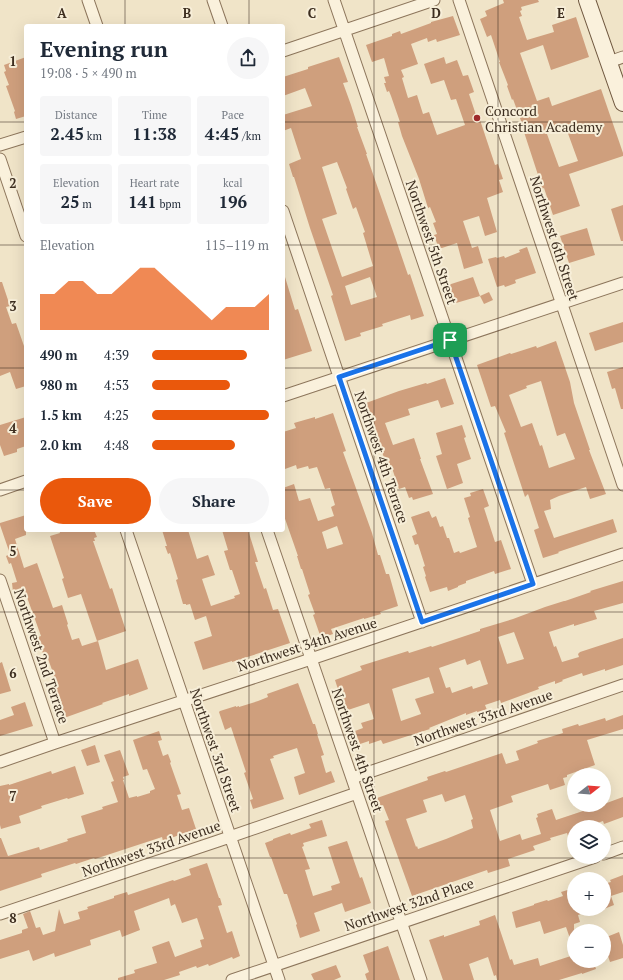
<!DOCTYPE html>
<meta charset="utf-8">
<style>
body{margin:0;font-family:"PT Serif",serif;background:#f6f6f7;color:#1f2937;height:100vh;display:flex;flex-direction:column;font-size:15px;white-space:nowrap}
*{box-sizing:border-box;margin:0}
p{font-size:13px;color:#747a83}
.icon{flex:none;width:22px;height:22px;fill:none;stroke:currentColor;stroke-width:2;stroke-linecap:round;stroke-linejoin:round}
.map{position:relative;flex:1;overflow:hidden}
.side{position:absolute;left:24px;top:24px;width:261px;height:508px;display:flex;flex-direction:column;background:#fff;border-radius:4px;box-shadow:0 4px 16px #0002}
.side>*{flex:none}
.needle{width:26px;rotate:73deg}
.controls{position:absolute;left:567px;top:768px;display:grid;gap:8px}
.controls a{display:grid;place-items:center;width:44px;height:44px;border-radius:50%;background:#fff;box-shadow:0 4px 16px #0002;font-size:20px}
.pin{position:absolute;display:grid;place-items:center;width:34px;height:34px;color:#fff;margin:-17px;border-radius:8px;box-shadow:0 2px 6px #0006}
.round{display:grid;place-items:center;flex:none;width:42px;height:42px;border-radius:21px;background:#f6f6f7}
.overview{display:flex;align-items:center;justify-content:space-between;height:68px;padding:0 16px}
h1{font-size:22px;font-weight:700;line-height:30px}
.metrics{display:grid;grid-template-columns:repeat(3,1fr);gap:6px;height:68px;padding:4px 16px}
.metrics div{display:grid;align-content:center;border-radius:4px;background:#f6f6f7;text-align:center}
.metrics b{font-size:17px;font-weight:700}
.metrics small{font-size:11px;font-weight:400}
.metrics p{font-size:11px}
.chart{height:112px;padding:8px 16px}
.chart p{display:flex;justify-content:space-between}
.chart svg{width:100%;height:72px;margin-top:4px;fill:#ea580c;opacity:.7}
.primary-button{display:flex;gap:8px;margin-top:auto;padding:8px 16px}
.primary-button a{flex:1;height:46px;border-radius:24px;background:#ea580c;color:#fff;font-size:16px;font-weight:700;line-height:46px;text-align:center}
.primary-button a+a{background:#f6f6f7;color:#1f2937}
ul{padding:0 16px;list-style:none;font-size:13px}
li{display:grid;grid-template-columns:64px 48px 1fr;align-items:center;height:30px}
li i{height:10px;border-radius:5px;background:#ea580c}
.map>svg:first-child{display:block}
</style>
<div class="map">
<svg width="623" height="980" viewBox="0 0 623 980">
<rect width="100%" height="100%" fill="#f0e4c8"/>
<!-- building -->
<path fill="#cf9f7d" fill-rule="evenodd" d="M503 0H538L539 2 521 7 522 10 520 11 522 16 519 17 527 40 554 32 552 25 576 17 589 57 551 70 543 45 520 53 537 101 549 97 552 106 601 89 623 153V156L569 174 580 206 553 215 544 188 542 189 539 181H540L523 129H524L513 99 512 100 507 86 508 85 499 62H500L491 35 487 37 480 19 487 16 485 11 504 3ZM566 128 578 161 559 167 547 134Z
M453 16 460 35 437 42 436 39 428 42 427 38 411 44 418 64 401 70 404 77 402 78 408 98 417 95 423 114 429 112 437 135 465 125 456 99 451 100 444 80 431 84 424 64 444 57 446 64 457 60 463 76 468 75 474 92 469 94 478 121 480 120 495 165 498 164 503 179 499 180 503 192 487 198 497 232 485 236 479 216 463 221 472 248 478 246 483 263 464 269 457 243 439 249 434 235 437 234 433 223 436 222 430 207 428 208 419 179 402 136 398 122H400L391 96 389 91 387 92 384 83H386L384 77 389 76 384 58 372 62 366 45 392 36V34L400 31 401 34 431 23V22Z
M26 57V116L16 119 14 112 15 111 6 86 9 85 4 72 6 71 4 65Z
M339 57 348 82 343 83 351 105 358 127H357L367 154H366L395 237 408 275 410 274 424 316 411 320 410 315 382 324 383 326 360 333 361 336 345 341 331 296 333 295 310 228 294 177H293L289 164 301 159 291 128 283 131V115L312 106 305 88 283 96V77L308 69V67ZM337 162 347 188 346 189 353 209 356 207 365 232 363 233 373 266 342 277 322 219 337 214 322 167ZM370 277 377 297 351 305 345 286Z
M623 205V241H621L611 209Z
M587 228 595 255 569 263 560 236Z
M527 247 536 273 515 280 516 283 505 287 504 285 497 287 488 259 496 257 497 258 504 256 505 258 520 252 519 250Z
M283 277H285L295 310 298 309 312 351 283 360Z
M473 277 480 296 456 303 453 293H451L448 285Z
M0 282H2L10 306 6 307 12 324 16 323 24 346 26 345V386L16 389 10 372 0 376Z
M489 292 493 300 484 304 480 296Z
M623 322V342L595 351 589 333Z
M556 341 570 382 574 403 590 450H589L606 494 590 499 586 487 559 496 550 500 551 509 544 511 554 538 613 519 617 532 558 552 559 553 543 558 534 530 539 528 528 494 525 497 504 433 506 432 495 406 491 407 477 365 510 353 511 354 536 346 537 348ZM541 381 557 436 565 433 575 459 549 468 542 445 540 446 532 423 521 427 509 395 527 388 526 386Z
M623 367V409H621L615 388 612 389 607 372Z
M445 378 454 404 441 408 438 400 408 409 410 415 385 423 393 445 414 438 421 459H420L433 494 413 500 412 497 409 498 405 487 399 489 392 468 388 470 366 403 399 391 426 383 427 384Z
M333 413 346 451 343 452 372 533 378 555H380L386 574H389L398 606 380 612 381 614 364 619V618L331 629 333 634 321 638 313 615 315 614 308 595 310 594 302 569H301L297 556H298L283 513V488L294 484 299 501 310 498 318 521 334 516 331 507 335 505 330 488 325 489 317 467 309 469 308 466 297 469 296 465 285 469 283 463V432L296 428 294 423 315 417V419ZM337 526 343 544 327 549 322 532Z
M26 417V446L17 449V452L4 456 0 445V425Z
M462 425 466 437 464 438 471 459 457 464 463 483 447 489 436 456 442 454 436 433Z
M483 489 489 506 484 508 495 542 501 540 511 569 495 574 494 571 466 581V583L458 586V587L448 591 447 587 430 592 425 577 426 576 423 567 425 566 418 544 415 545 412 536 417 534 411 517 429 511 432 518 436 516 440 527 443 526 447 538H449L454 553 459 551 460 553 477 547 468 518 470 517 464 498 471 496 470 493Z
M26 515V535L15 539 24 568 37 563 53 608 62 605 68 624 67 625 72 640 79 638 82 646 98 641 106 670 138 659 148 689 129 696V694L102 703 103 704 64 718 51 683 56 681 47 656 44 657 38 637 41 636 24 589 13 592 12 583 17 582 11 563 9 564 6 556 10 554 0 525V523Z
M59 530H94L97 537 94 538 95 541H93L110 589 112 588 126 631 97 641 81 594 68 598 62 579 64 578 50 536 60 533Z
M162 530H188L197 559 208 555 215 575 202 579 211 606 235 598 234 596 240 594 232 570H230L224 551 228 550 222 530H248L258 562H255L264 589 266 588 273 610 278 609 290 643 232 662V661L203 670 194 642 212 636 206 616 195 620 190 604 186 605V604H183L176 580 178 579 170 553 168 554 165 546H167Z
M623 581V603L594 611 597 619 574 626V624L549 632 554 647 556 646 562 662 579 657 578 654 580 652 623 638V665L605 671V669L583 676 582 673 562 680 563 681 555 684V681L538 687 539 689 501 703 500 700 485 705 487 710 478 714 477 711 466 715V713L429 728 430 729 383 744 381 740 369 744V741L360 744 355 731 363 728 361 723 374 719 369 703 345 711 335 680 362 670 360 666 408 651 409 653 431 646 432 647 480 631V629L513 619 545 607 564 601H565L591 592 590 591ZM514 632 524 659 507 664 498 637ZM465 659 467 665 480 660 488 684 473 689 472 686 452 693 450 687 446 688 439 668ZM429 677 434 693 415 699 421 714 401 721 392 689Z
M2 662 11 691 0 694V663Z
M298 683 313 724H315L318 734H317L324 755 321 756 326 773 331 771 335 782 299 795 294 777 305 773 297 748 273 756 274 758 270 759 284 799 253 809 250 800 253 799 244 773 246 772 231 727 225 730 219 712 220 711 236 706V707L239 706V707L258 701 268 697 267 694Z
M25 702 33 726 0 736V720L14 715 11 707Z
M623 715V729L587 740 595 765 567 775V777L563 778 565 785 550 790 548 784 511 796 513 802 490 810 500 841 520 834 522 840 541 834 536 818 538 817 537 814 552 809 556 820 601 805H604V804L623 797V817L604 824 603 821 586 827H574V850H573L567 833 550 838 551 840 533 846 535 850 508 859 510 866 488 873 487 870 412 896 385 821 389 820 383 805 380 806 377 798 428 780 427 777 445 771 446 772 502 753 506 764 519 760 516 751 538 743 537 741 563 733 562 729 578 724 579 726 605 718 606 721ZM442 794 445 802 465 795 473 819 471 820 473 828 446 839 418 849 417 846 416 847 406 819 427 812 423 800Z
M159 731 162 740 158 741 163 756 168 754 171 762 170 763 181 794 177 795 182 810 189 808 196 829 171 838V839L163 841 162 837 95 859 94 858 76 864 75 863 41 874 42 877 0 891V838H1L8 856 39 847 40 850 68 841 67 839 86 833 81 816 103 809 102 807 118 802 111 782 114 781 104 755 120 750 129 775 123 777 124 780H123L129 798 137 796V797L150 793V791L155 789 147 769 143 770 133 740Z
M95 745 100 762 87 766 81 750Z
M75 766 84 794 68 799 67 798 41 806 42 808 19 816 21 823 1 829 0 825V786L9 784V785L51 771 52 774Z
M322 820 327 836 303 843 304 846 302 847 310 869 305 870 313 896 332 890 331 886 340 883 328 847 347 841 360 878 362 877 371 903 345 912 342 903 314 913 320 931 300 938 296 925 297 924 287 894H284L271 857H270L265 843 273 840V839L290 833 291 835 311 828 309 824Z
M207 863 219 898H220L222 905 218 906 227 933 232 931 240 956 233 959 232 957 209 966 208 964 197 968 196 966 179 972 180 975 164 980H118V978L135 973 134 970 157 963 152 947 169 941 175 957 202 947 200 940 204 939 197 918 182 923 175 904 171 906 169 898 134 911 140 930 122 937 120 930 90 940 91 945 55 957 54 953 33 961 29 950 0 959V940L22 933V930L28 928 23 914 30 911 36 928 40 927 43 935 55 931 59 909 64 924 80 919 78 912 88 909 87 907 114 898V896L127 892 128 895 173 880 174 881 191 875 189 869Z
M623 875V892L611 896 614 905 604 909V880H606L607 883 611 882 610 880Z
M574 888V909H593V910L578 915 580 922 574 924V947H573L566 927 544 934 540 921 516 928 512 912 534 905V904L547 900 548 901 563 896 561 892Z
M495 915 510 960 512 959 514 965 538 958 540 966 574 955V961H593L596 969 582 974V973L559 980H497L496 975 494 976 488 957 469 964 474 980H443L429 940 444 935V937L480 925 479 921Z
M619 932 623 945V958L610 962 604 944V938Z
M388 946 400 980H367L365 974 369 972 363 955Z
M336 965 341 977 334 980H314L311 974Z"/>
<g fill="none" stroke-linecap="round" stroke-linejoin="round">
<defs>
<path id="minor" d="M88 0 97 26
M213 0 222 26
M334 0 533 584
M459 0 623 485
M283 51 434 0
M609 62 623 57
M0 145 26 137
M0 159 26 236
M283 211 422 622
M283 396 623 283
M0 490 26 481
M126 530 279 980
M267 530 421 980
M0 580 55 743
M0 762 55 743 302 662 623 554
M352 778 623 685
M604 854 623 847
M0 914 218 841 357 793
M232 980 595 857"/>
<path id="secondary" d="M587 0 623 103"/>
</defs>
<!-- minor casing -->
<use href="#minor" stroke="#8d765c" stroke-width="13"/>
<!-- secondary casing -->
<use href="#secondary" stroke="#6f573f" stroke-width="18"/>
<!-- minor -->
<use href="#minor" stroke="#faf1dc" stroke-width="11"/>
<!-- secondary -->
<use href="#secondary" stroke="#faf1dc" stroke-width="16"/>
</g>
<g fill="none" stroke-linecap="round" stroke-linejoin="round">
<defs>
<path id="route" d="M450 340 533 584 422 622 339 377Z"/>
</defs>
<!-- route casing -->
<use href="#route" stroke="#fff" stroke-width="8"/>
<!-- route -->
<use href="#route" stroke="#1a73e8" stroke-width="5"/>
</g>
<!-- grid -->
<path fill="none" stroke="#3d2e20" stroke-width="1" stroke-opacity="0.55" d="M125 0V26M249 0V26M374 0V980M498 0V980M0 122H26M283 122H623M0 245H26M283 245H623M0 368H26M283 368H623M0 490H26M283 490H623M125 530V980M249 530V980M0 612H623M0 735H623M0 858H623"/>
<!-- markers -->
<circle fill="#9e2a2b" stroke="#f7eed8" stroke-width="1.5" cx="477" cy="118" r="4"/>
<g text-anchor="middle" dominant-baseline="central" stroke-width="4" stroke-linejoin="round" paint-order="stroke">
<!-- poi labels -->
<g font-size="14" fill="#3d2e20" stroke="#f7eed8" text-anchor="start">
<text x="485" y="110">Concord<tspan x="485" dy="16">Christian Academy</tspan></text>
</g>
<!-- street labels -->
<g font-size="14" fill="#3d2e20" stroke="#f7eed8">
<text transform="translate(555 238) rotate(72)">Northwest 6th Street</text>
<text transform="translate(432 242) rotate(71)">Northwest 5th Street</text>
<text transform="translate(382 457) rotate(71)">Northwest 4th Terrace</text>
<text transform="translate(307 644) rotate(-18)">Northwest 34th Avenue</text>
<text transform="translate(42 656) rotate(71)">Northwest 2nd Terrace</text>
<text transform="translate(483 717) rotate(-19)">Northwest 33rd Avenue</text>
<text transform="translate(216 750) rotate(71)">Northwest 3rd Street</text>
<text transform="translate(358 750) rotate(71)">Northwest 4th Street</text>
<text transform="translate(151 848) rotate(-19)">Northwest 33rd Avenue</text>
<text transform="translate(409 904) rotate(-19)">Northwest 32nd Place</text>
</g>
</g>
<g font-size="13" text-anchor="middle" font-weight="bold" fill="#3d2e20" stroke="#f7eed8" stroke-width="4" stroke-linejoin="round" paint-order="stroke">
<text x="62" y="18">A</text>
<text x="187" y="18">B</text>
<text x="312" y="18">C</text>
<text x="436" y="18">D</text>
<text x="561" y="18">E</text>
<text x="13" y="66">1</text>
<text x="13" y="188">2</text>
<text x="13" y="311">3</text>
<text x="13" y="433">4</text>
<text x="13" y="556">5</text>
<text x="13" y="678">6</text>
<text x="13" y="801">7</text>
<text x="13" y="923">8</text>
</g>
</svg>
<div class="controls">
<a><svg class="needle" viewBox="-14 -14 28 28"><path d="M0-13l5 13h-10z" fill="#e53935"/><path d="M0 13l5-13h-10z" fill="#747a83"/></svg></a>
<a><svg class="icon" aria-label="layers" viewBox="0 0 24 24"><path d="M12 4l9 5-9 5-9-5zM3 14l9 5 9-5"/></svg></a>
<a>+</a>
<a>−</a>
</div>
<div class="pin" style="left:450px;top:340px;background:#1e9e55"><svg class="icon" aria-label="arrive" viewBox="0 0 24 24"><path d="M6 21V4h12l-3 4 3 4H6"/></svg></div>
<section class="side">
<div class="overview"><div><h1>Evening run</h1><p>19:08 · 5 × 490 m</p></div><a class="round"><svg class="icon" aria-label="share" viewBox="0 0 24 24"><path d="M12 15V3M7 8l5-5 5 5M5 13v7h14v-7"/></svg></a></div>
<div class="metrics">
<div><p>Distance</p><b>2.45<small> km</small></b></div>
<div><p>Time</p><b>11:38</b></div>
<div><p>Pace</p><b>4:45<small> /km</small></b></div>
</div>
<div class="metrics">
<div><p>Elevation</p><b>25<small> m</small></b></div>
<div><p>Heart rate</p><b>141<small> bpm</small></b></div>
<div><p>kcal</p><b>196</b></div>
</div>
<div class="chart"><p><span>Elevation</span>115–119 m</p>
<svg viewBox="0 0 160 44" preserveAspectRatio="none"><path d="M0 44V22L10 22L20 14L30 14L40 22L50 22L60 14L70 6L80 6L90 14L100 22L110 30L120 38L130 30L140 30L150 30L160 22V44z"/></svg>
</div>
<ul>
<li><b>490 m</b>4:39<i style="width:81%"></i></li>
<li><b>980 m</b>4:53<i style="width:67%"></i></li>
<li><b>1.5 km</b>4:25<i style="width:100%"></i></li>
<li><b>2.0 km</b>4:48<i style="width:71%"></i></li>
</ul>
<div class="primary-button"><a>Save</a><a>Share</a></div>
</section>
</div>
